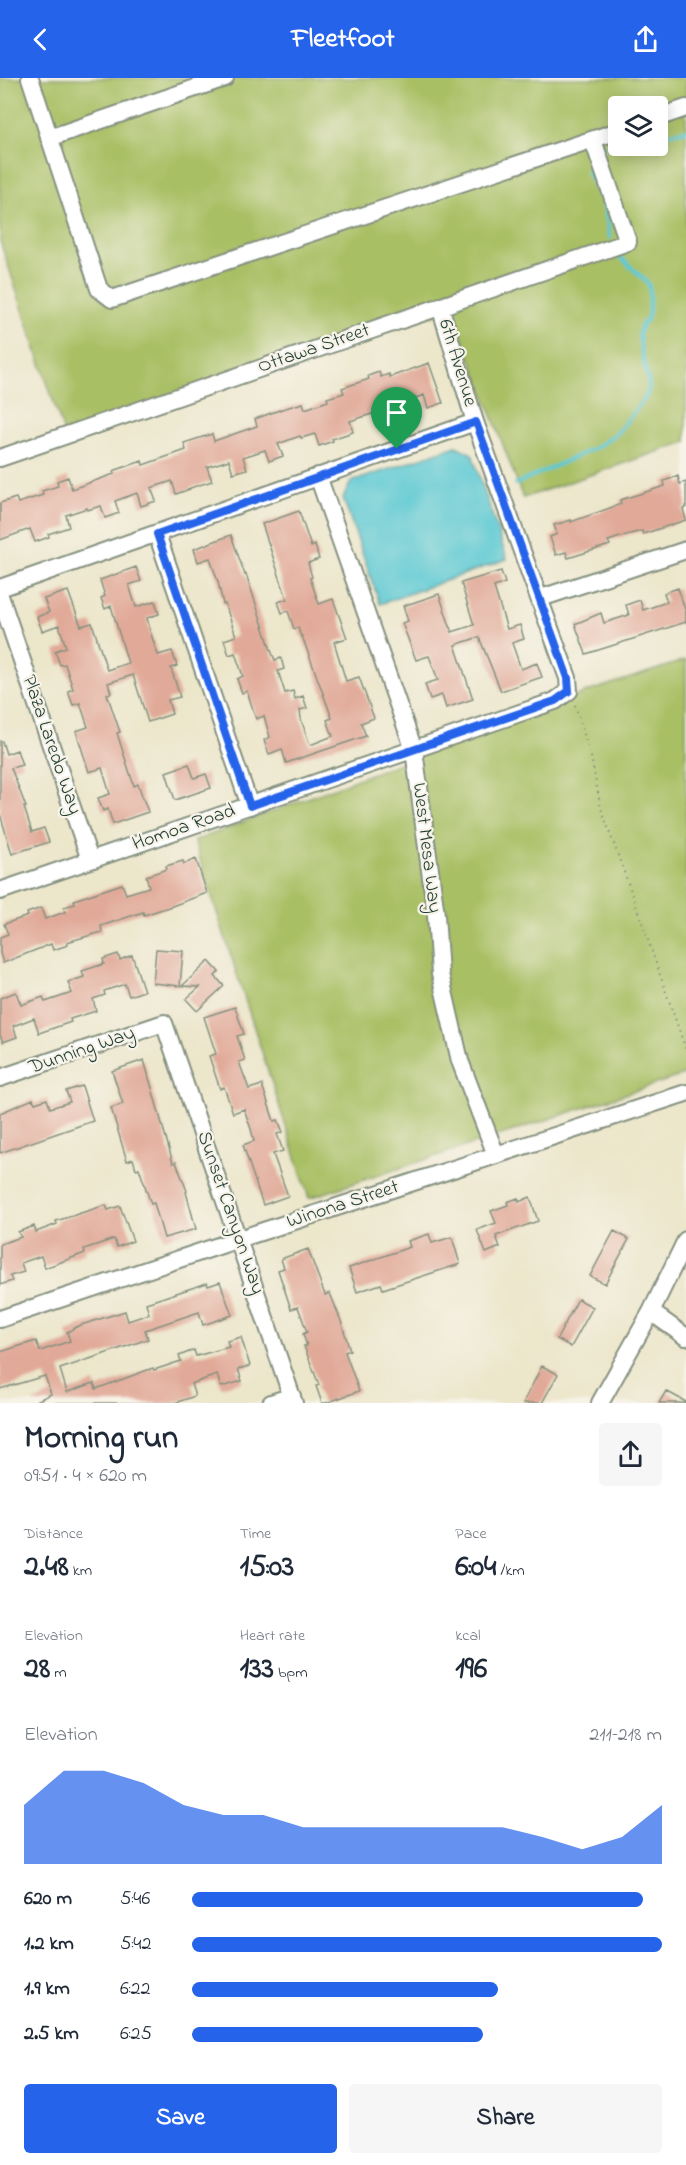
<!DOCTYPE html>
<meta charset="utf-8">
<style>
body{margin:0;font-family:"Indie Flower",sans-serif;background:#f6f6f7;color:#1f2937;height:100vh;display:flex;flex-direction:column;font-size:22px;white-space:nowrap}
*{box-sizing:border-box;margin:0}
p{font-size:20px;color:#747a83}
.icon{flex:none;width:33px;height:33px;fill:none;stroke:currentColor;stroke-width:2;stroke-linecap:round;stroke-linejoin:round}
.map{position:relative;height:1325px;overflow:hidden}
.sheet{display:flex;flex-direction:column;background:#fff;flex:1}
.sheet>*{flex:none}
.controls{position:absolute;left:608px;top:18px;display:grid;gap:12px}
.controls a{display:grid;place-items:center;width:60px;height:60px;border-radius:6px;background:#fff;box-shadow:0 3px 15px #0003;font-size:30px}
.pin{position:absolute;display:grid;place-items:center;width:51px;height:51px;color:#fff;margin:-62px -26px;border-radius:50% 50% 50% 0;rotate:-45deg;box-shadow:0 0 6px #0007}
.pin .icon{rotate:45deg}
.round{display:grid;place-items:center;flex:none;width:63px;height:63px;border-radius:6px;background:#f6f6f7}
.head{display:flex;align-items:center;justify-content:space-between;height:102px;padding:0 24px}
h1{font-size:33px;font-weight:700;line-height:45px}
.stats{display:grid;grid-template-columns:repeat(3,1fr);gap:9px;height:102px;padding:6px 24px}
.stats div{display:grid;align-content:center}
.stats b{font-size:30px;font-weight:700}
.stats small{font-size:16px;font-weight:400}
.stats p{font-size:16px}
.chart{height:168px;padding:12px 24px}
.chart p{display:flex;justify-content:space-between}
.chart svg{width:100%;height:108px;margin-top:6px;fill:#2563eb;opacity:.7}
.action{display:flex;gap:12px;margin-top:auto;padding:12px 24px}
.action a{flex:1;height:69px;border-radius:6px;background:#2563eb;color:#fff;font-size:24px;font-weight:700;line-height:69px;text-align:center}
.action a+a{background:#f6f6f7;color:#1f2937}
ul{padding:0 24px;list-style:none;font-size:20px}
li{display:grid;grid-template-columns:96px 72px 1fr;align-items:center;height:45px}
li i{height:15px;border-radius:8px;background:#2563eb}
header{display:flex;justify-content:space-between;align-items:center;height:78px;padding:0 24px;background:#2563eb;color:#fff;font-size:27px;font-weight:700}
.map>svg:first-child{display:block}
</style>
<header><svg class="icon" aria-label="back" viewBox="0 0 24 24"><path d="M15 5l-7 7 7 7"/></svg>Fleetfoot<svg class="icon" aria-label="share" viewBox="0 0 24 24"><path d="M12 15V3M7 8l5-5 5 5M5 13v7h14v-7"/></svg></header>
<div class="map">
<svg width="686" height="1325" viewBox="0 0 686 1325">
<rect width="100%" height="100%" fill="#f7f3e8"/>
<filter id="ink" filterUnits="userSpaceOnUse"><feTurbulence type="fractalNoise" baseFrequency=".0167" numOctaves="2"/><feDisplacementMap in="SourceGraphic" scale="12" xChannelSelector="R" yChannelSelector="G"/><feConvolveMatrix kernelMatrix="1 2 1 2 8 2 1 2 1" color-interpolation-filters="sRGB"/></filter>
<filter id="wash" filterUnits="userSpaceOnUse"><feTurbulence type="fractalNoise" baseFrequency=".008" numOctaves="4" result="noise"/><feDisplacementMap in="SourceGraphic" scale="24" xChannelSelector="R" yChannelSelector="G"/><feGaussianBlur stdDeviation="1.35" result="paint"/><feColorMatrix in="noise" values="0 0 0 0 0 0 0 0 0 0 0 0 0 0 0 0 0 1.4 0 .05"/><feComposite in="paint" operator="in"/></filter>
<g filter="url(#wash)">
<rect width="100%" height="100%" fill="#ece6cb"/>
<!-- green -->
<path fill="#a8bf64" stroke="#647e4c" stroke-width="1.5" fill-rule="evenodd" d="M0 0H686V364L523 420 452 231 65 358 0 163ZM618 28H657V68H618Z
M686 582V996L309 1120 194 763 587 614Z"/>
<!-- water -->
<path fill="#5cc9d3" stroke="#3e8384" stroke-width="1.5" d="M456 368 472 376 507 481 380 526 343 420 351 404Z"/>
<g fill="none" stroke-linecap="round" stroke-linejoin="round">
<!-- stream -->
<path stroke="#5cc9d3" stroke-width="4" d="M657 58 686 52
M606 69 618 67
M593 77 589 85 588 95 603 123 610 160
M516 406 595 370 616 356 646 319 649 310 648 301 641 272 639 255 642 246 647 242 649 234 650 213 648 205 619 178"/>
</g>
<g id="blocks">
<!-- building -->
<path fill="#e1a998" d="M429 285 443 325 428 330 424 317 399 326 402 336 388 341 386 335 374 339 372 336 350 343 353 354 332 361 333 363 319 368 315 356 301 360 300 358 278 366 283 378 269 383 265 372 243 379 247 391 233 395 229 382 207 389 212 403 190 410V411L176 416 172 403 151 410 156 423 141 428 137 415 115 423 119 435 105 440 101 428 87 432V430L66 437 69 449 48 456 49 459 35 464 30 451 0 462V425L16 420 18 425 43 417 42 413 58 408 57 403 68 399 72 411 114 396 113 393 142 383 143 387 186 372 184 365 212 356 214 363 257 348 255 341 282 331 303 325 305 331 328 323 327 320 344 315 342 310 369 301 368 298 379 294 381 299 389 296 390 299Z
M678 398 680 406 686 404V430L683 431 686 442 643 456 642 453 630 456 608 463 610 467 568 480 566 474 556 477 550 459 557 456 554 447 571 442V444L621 426 620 422 665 408 664 403Z
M299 433 311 469 315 467 319 481 308 485 312 499 310 500 319 526 333 521 347 560 334 564 346 603 359 599 374 640 361 645 366 658 286 685 282 671 269 676 264 662 270 659 264 638 256 641 247 613 242 615 237 601 243 598 235 575 229 577 224 562 236 558 225 526H223L218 504 210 480 198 484 194 471 231 457 245 497 246 496 272 575 275 582 281 580 284 591 278 593 285 615 293 613 295 621 303 618 307 630 300 632 301 641 310 667 333 658 327 642 332 640 302 558 301 559 298 549 294 551 288 533 282 535 278 524 287 521 262 446Z
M136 489 141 503 129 507 136 529 155 523 159 536 147 540 151 556 158 577 172 573 177 588 171 590 180 619 168 622 172 636 148 644 133 597 108 605 111 615 107 616 120 654 117 655 134 708 138 706 148 734 113 746 108 731 103 733 98 720 110 716 102 690 89 694 76 653 88 649 80 625 73 627 68 613 73 611 65 586 60 587 55 573 66 569 59 547 42 553 37 539 49 534 44 521 68 513 81 548 92 545 107 592 128 585 111 528 105 531 101 520 105 518 100 502Z
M501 493 505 505 494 509 507 551 520 547 524 561 512 565 521 591 537 585 542 599 501 613 479 559 455 567 473 621 446 630 442 617 430 621 425 606 438 602 429 578 416 582 402 545 408 543 403 528 439 516 452 554 474 547 461 505Z
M678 510 686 535V544L586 576 575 546 601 535 604 545 629 537 626 527 640 522 643 532 667 524 664 515Z
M0 663H2L6 676 17 672 22 687 11 690 26 729H24L32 754 44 750 49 764 12 776 0 736Z
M189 686 194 700 206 696 211 710 175 722 166 694Z
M196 781 207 815 172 828 144 837 143 834 101 848 102 854 67 864 68 867 53 872 51 866 3 885 0 875V859L8 856 4 846 28 838 27 835 41 830 45 841 65 834 64 829 75 826 74 822 122 806 126 816 149 809 146 798 167 791 166 788 183 783 184 786Z
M156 871 183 873 180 908 153 905Z
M118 876 120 882 132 877 144 913 129 918 125 906 104 913 105 917 93 921 96 933 70 941 71 944 39 955 34 940 13 948 17 959 3 964 0 957V920L16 914 21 927 43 919 45 924 72 915 68 904 84 899 82 893 104 886 103 881Z
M209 883 219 894 215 898 224 908 197 933 186 921 200 909 182 908Z
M235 929 244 956 237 958 245 982 239 984 249 1011 262 1007 274 1043 278 1042 283 1054 277 1056 283 1073 273 1076 288 1118 263 1127 243 1067 254 1063 251 1051 244 1031 233 1035 224 1009 220 1011 209 978 216 976 204 939Z
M144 982 173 1085 176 1084 187 1113 186 1114 196 1151 164 1160 154 1125 151 1126 139 1090 136 1091 133 1081 127 1083 111 1030 123 1026 112 993Z
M82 1008 93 1043 0 1075V1035L33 1021 35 1025 47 1021 50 1030 70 1024 66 1013Z
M530 1119 538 1143 496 1158 500 1169 486 1175 477 1152 496 1145 491 1133 508 1127 507 1124 518 1120 519 1124Z
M106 1127 108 1132 120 1128 133 1163 117 1169 114 1161 84 1171 85 1175 45 1190 41 1178 21 1185 24 1194 10 1198 12 1203 0 1207V1166L21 1159 18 1154 34 1148 36 1154 57 1146 56 1143Z
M614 1153 629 1161 605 1206 590 1198Z
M429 1156 432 1165 452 1159 460 1186 383 1211 381 1206 357 1214 349 1190 410 1169 408 1163Z
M308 1171 325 1217 330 1215 341 1243 350 1272 345 1274 359 1313 326 1325H322L316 1308 319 1307 304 1268H307L303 1256 307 1254 298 1229 291 1231 278 1192 284 1190 281 1181Z
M220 1204 232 1237 203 1247 199 1234 145 1252 148 1261 60 1291 67 1314 94 1305 96 1311 153 1290 154 1292 181 1283 179 1278 194 1272 196 1278 229 1269 227 1263 241 1259 250 1288 238 1291 242 1303 221 1309 217 1297 191 1306 195 1318 175 1325H32L51 1316 45 1298 0 1311V1274L36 1263 40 1273 70 1263 67 1254 78 1248 125 1233 128 1243 149 1236 146 1225 207 1205 208 1208Z
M578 1221 593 1229 571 1269 557 1261Z
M542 1288 558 1296 542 1325H523Z
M666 1313 686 1324V1325H659Z"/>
</g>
</g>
<g filter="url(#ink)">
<use href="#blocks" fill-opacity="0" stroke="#869280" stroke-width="1.5"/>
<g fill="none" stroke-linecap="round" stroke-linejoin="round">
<defs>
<path id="street" d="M30 0 99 211 112 221 618 53
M657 40 686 30
M49 60 225 0
M0 380 628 164 593 62
M318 398 414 672 436 837 440 896 460 983 496 1077
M157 456 250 728
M0 510 475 344
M0 518 90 782
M541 520 686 472
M0 813 555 623 569 613 568 600 475 344 440 228
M0 1000 164 945 294 1325
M651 1234 686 1259
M0 1241 239 1161 686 1015
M271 1325 292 1318
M600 1325 651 1234 686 1162"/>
</defs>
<!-- street casing -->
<use href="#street" stroke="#869280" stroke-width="20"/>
<!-- path -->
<path stroke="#869280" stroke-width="2" stroke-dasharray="1.5 4.5" stroke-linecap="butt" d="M575 627 591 679 601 730 637 830 686 972"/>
<!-- street -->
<use href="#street" stroke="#fff" stroke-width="16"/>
</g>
</g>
<g fill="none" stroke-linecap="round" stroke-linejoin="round" filter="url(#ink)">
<defs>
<path id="route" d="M476 344 568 600 569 613 555 623 250 728 157 456Z"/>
</defs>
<!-- route casing -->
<use href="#route" stroke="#fff" stroke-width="12"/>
<!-- route -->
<use href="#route" stroke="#2563eb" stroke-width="8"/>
</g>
<g text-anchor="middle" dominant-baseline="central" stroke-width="4.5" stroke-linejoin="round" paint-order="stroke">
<!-- street labels -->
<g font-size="20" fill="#1f3d34" stroke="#f7f3e8">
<text transform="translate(314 271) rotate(-19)">Ottawa Street</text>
<text transform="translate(457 285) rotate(73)">6th Avenue</text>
<text transform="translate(51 667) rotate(71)">Plaza Laredo Way</text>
<text transform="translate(184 750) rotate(-19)">Homoa Road</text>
<text transform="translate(426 770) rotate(83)">West Mesa Way</text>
<text transform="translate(82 973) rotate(-19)">Dunning Way</text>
<text transform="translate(343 1127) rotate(-18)">Winona Street</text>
<text transform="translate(230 1135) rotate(71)">Sunset Canyon Way</text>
</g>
</g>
</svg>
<div class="controls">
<a><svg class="icon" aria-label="layers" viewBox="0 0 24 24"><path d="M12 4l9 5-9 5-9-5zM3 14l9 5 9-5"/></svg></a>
</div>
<div class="pin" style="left:397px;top:371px;background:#1e9e55"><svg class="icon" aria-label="arrive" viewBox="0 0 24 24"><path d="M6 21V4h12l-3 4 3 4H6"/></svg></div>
</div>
<section class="sheet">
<div class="head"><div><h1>Morning run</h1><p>09:51 · 4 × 620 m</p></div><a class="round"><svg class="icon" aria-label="share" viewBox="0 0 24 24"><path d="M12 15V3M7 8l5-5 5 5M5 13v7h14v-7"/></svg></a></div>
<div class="stats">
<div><p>Distance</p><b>2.48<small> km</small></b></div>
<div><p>Time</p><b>15:03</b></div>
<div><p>Pace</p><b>6:04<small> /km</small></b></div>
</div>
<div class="stats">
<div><p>Elevation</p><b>28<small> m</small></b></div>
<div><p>Heart rate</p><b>133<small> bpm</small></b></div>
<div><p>kcal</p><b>196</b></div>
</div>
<div class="chart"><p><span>Elevation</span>211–218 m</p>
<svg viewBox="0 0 160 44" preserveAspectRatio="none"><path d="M0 44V20L10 6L20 6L30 11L40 20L50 24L60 24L70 29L80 29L90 29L100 29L110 29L120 29L130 33L140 38L150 33L160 20V44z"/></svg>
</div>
<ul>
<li><b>620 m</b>5:46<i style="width:96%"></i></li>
<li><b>1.2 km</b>5:42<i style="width:100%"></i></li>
<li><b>1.9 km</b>6:22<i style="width:65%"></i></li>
<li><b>2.5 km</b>6:25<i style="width:62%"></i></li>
</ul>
<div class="action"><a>Save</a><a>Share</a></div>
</section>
